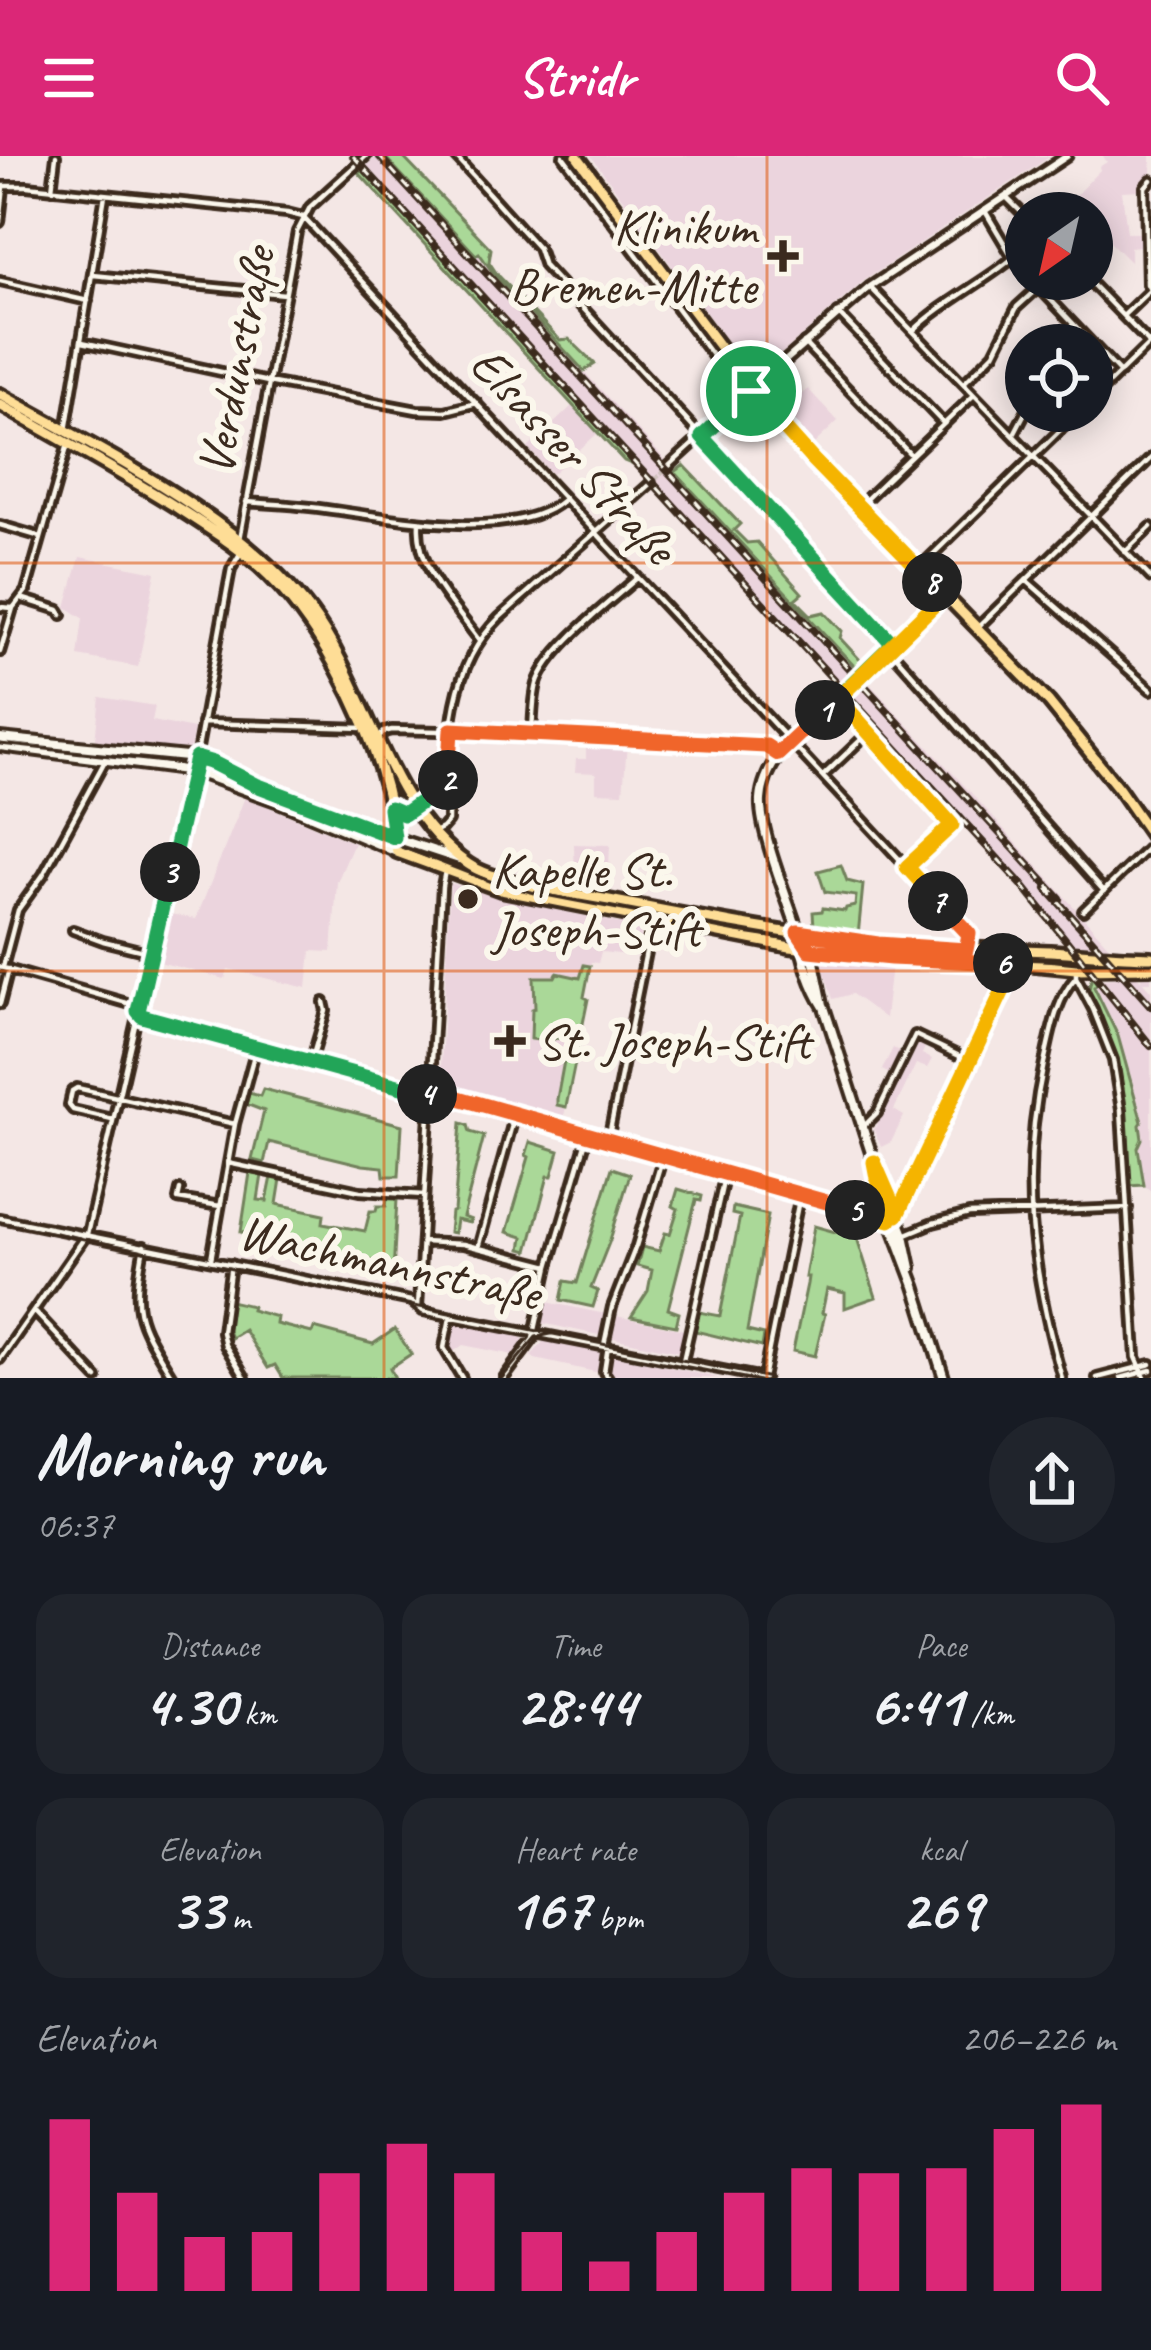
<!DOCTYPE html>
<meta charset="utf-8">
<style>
body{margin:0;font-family:Caveat,sans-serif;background:#20242c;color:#f1f3f6;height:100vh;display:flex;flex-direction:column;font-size:45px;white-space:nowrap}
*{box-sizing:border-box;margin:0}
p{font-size:39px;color:#9ea1a6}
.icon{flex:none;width:66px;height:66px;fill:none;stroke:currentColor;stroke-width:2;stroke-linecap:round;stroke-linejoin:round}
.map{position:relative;height:1222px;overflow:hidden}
.side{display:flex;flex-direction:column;background:#171b24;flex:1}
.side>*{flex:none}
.needle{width:78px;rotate:214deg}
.buttons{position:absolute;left:1005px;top:36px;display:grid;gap:24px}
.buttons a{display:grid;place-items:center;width:108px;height:108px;border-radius:50%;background:#171b24;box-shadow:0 6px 30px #0003;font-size:60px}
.pin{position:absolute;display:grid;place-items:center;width:102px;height:102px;color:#fff;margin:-51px;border:6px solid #fff;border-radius:50%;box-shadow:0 3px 12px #0007}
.km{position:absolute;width:60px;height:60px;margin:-30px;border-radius:50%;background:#222;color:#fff;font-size:33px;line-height:60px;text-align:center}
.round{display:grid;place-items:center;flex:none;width:126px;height:126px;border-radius:63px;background:#20242c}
.head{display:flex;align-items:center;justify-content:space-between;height:204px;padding:0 36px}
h1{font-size:66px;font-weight:700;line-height:90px}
.metrics{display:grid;grid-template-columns:repeat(3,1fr);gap:18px;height:204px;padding:12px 36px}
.metrics div{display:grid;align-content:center;border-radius:30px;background:#20242c;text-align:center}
.metrics b{font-size:60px;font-weight:700}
.metrics small{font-size:33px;font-weight:400}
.metrics p{font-size:33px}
.chart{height:336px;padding:24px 36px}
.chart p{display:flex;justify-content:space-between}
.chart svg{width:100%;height:216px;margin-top:12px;stroke:#db2777;stroke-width:6}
header{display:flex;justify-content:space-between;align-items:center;height:156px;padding:0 36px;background:#db2777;color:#fff;font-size:54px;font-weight:700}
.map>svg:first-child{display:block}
</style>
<header><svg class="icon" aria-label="menu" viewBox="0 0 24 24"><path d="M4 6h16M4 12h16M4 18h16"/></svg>Stridr<svg class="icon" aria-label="search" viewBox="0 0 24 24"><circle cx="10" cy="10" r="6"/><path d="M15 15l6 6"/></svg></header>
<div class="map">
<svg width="1151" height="1222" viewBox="0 0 1151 1222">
<rect width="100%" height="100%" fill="#f4e7e5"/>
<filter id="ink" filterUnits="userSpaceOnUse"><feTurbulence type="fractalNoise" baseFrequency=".00833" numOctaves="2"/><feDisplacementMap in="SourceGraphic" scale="24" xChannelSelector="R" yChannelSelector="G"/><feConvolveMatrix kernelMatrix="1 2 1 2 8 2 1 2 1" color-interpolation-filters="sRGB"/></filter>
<g filter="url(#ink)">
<!-- built -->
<path fill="#ebd4dd" d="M377 0 385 1 475 98 478 97 494 118 856 511 839 530 667 347 362 14Z
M591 0H1051L865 124 773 205 758 210 749 209 740 203Z
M1103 0H1151V20L1140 34 1122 35 1127 77H1139V90L1130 91V106L1104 80 1092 93V57H1059L1094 20 1100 14 1099 11 1107 6Z
M782 221 799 240 808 233 838 265 814 288 764 237Z
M572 250 598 277 552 318 528 292Z
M80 401 156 416 138 511 78 500 83 462 66 451Z
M867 525 975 641 1110 791 1066 787 1017 727 850 541Z
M100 541 155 550 152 565 194 573 190 594 95 584Z
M614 587 627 588 623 637 596 636V617L575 616 576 603H586V592L613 593Z
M245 641 354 687 337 726 332 796 311 795 307 832 228 813 225 823 155 805 166 757 196 763Z
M574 688 610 689 608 736 575 730Z
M450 727 497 741 642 772 638 800 601 796 598 807 591 806 584 841 588 843 563 965 440 930Z
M826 802 891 809 885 862 852 838 833 843 822 809Z
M1142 818H1151V826H1143L1151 835V1035L1144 1029 1140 1011 1138 992 1142 983 1140 969 1094 830 1097 828 1095 824 1136 820 1141 824Z
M912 885 925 891 922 898 932 903 927 912 916 908 894 954 904 960 891 986 881 991 874 974 885 952 881 949 894 920 882 914 893 892 905 898Z
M542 1145 689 1175 684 1197 537 1166Z
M450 1166 521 1181 524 1184 513 1199 463 1189 453 1196 446 1186Z
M544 1185 615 1199 718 1222H623L535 1203 531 1200Z"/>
<!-- green -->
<path fill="#aad898" stroke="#72815b" stroke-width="3" d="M384 0H402L491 93 489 106 497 118 560 184 569 183 595 208 584 215 494 118 479 97 476 99Z
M362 14 629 303 634 309 624 305 359 17Z
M684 309 740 368 734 374 747 387 757 386 802 437 795 443 811 459 824 456 842 475 840 482 862 506 856 512 675 316Z
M841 709 847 725 863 729 858 780 814 770 813 756 822 755 823 752 845 755 846 752 855 750 856 740 825 736 818 715Z
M584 809 590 810 584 841 588 843 566 951 557 949V943L568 883 556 882 542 888 539 884 531 883 532 853 535 852 534 821H555L557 817 580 822Z
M1092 820 1097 828 1094 831 1118 880 1142 966 1140 969 1142 983 1138 992 1144 1029 1128 1030 1115 904 1089 833Z
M263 933 402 969 399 1020H384L383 1011 363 1009 269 986 264 1007 252 1004 264 955 246 948 249 937 260 940Z
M461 967 468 969 470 976 484 980 463 1061 471 1064 470 1067 456 1064 454 1077 449 1076 451 1056 454 1055Z
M530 986 559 995 552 1020H548L528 1095 521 1093 523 1081 507 1076 529 1001 526 999Z
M612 1012 630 1018 610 1084 591 1132 598 1135 593 1151 561 1144 565 1125 577 1127Z
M250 1017 262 1019 258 1044 267 1045 272 1021 281 1023 277 1048 324 1058 323 1067 365 1075 370 1055H376L377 1050H386L387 1043H397L393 1118 377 1116V1106L241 1076Z
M678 1033 702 1040 701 1045 696 1044 668 1153 679 1157 676 1170 631 1161 648 1135 652 1114 637 1110 642 1091 659 1095 665 1077 670 1078 678 1053 673 1050Z
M733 1051 768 1059 747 1175 764 1179 762 1191 695 1175 699 1156 720 1160 740 1060 732 1058Z
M814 1070 857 1082 876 1141 845 1152V1137L827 1133 822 1157 825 1158 815 1200 793 1195 807 1128 808 1121H805Z
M230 1145 252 1150 251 1154 277 1161 276 1168 312 1177 314 1172 373 1188 395 1173 411 1198 390 1212 395 1222H283L275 1209 268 1212 244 1174 231 1182 226 1170Z"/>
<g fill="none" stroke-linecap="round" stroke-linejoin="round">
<!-- minor-tunnel -->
<path stroke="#cfc1bd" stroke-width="4.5" stroke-dasharray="4.5 2" stroke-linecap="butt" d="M651 327 669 311"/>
<defs>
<path id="minor" d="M455 0 538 92 544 110 893 488
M563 0 744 242
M0 30H27L287 57 303 61 969 778 968 790
M52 33 56 0
M1006 41 1026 61
M985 55 1016 107 1026 117
M0 66 4 31
M93 119 285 138
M1031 123 1120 217
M1087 123 1151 189
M0 125 88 145
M870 131 1151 422
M1150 134 1147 128 1145 31 1151 24
M838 157 942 266
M1123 160 1149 135
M913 175C947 142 993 123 1026 90
M82 186 268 226 417 254 445 255 477 247
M804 187 911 299
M1061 189 1073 168
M964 227 994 197 1017 151 1039 131
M1092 244 1148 189
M66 275 105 39
M1015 276 1026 255
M669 310 751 235
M246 346C270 348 295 349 319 352 382 360 513 388 563 344
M862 347 974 239
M419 367C416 413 454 449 479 484
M0 369 41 381
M240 383 297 76 310 51 366 0
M1125 396 1151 371
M921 410 1080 255
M1026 424 1151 534
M24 443 59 454 62 459
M0 451 13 452
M979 470 1151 302
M889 492 1104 735
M0 496 13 452 26 435 68 288
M838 542 952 669 907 711
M202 567 364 572
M532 577C533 561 533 543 537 528 548 493 609 447 637 422
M379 582 384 576 392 574 532 577 766 589 779 599
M825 618 869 576
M416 651 424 644 448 645
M434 676 442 672 448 665C449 595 444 516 499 462L651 327
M1083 755 1151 689
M73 774 103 785 152 797
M0 811 134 849 142 861 422 939 441 937 890 1064
M3 811 18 754 43 719 106 603
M1076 813V821L1093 853 1113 904 1121 954 1136 1201 1145 1222
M0 848 9 813
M311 906 326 855 324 846
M112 963 73 954 69 949 72 935 77 932 235 968
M863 971 877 957 915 879 970 905
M608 984 652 766
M228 1007 360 1035 424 1039
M180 1034 178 1043 220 1050
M897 1059 1015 810
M0 1062 411 1145 423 1155 764 1222
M904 1079 933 1067 969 1058 1128 1052
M422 1086 463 1088 549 1110
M144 1090C131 1159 137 1163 173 1222
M478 1092 515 958
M211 1103 235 968 256 892
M231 1108 222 1176 225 1189 245 1222
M418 1151 442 730 445 715
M34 1155 97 1222
M450 1162 444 1192 462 1222
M604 1189 612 1151 636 1090 663 1000
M0 1203 87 1078 195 608 231 413 241 396
M683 1205 725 1017
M504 1222 533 1183 549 1110 588 978
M608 1222 604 1216 608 1190
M763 1222 800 1039
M1062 1222C1031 1111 1019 1021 1044 907 1051 877 1055 845 1076 821
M1097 1222 1151 1208
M1121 1222 1151 1214"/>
<path id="tertiary" d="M754 232 870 131 1067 0"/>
<path id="secondary" d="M0 582 196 602 374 675 459 703
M0 590 193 615 276 645 397 696
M800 779 813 801 823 849
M880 1018 904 1079 911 1112
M944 1222 915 1130 890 1064 874 1006 824 851C810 829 802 801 798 776 788 744 759 674 761 644 762 627 769 613 779 599L945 438"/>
<path id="primary" d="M577 0 773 262 1049 546 1119 633 1151 679
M0 238C102 296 240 361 311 456 369 534 385 650 468 708 497 728 573 737 609 744 692 760 776 776 860 787 915 793 969 792 1024 794 1066 795 1108 800 1151 801
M0 249C59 282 118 315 176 351 204 369 234 388 259 410 317 462 366 557 386 633 391 653 393 675 397 696L501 734 790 791 891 802 1016 807 1076 813 1151 812"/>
</defs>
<!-- minor casing -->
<use href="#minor" stroke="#3b2a1e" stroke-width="14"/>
<!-- tertiary casing -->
<use href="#tertiary" stroke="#3b2a1e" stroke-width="15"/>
<!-- secondary casing -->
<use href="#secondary" stroke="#3b2a1e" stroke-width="16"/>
<!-- primary casing -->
<use href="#primary" stroke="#3b2a1e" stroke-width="18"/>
<!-- minor -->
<use href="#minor" stroke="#fbf7ec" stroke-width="4.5"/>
<!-- tertiary -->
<use href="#tertiary" stroke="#fbf7ec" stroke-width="6"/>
<!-- secondary -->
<use href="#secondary" stroke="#fbf7ec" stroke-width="8"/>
<!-- primary -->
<use href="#primary" stroke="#fedd96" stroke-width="9"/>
<!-- tram -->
<path stroke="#3b2a1e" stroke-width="3" d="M0 588 183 608 203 613 494 727 535 737 737 776 886 798 1151 808
M0 1066 770 1222
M502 1222 536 1181 556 1177"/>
<defs>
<path id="rail" d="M353 0 1021 728 1151 890
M379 0 1060 743
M1047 733 1151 850"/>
</defs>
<!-- rail casing -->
<use href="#rail" stroke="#3b2a1e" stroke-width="8"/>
<!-- rail -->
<use href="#rail" stroke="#fbf7ec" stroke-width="3" stroke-dasharray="9" stroke-linecap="butt"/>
</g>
</g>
<g fill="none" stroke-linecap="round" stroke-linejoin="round" filter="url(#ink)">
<defs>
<path id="split-1" d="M751 235 702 281 893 488 825 554"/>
<path id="split-2" d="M448 624 451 574 766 590 778 598 825 554"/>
<path id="split-3" d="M170 716 196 602 213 607 256 629 394 681 390 652 404 658 424 644 448 645V624"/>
<path id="split-4" d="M170 716 138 855 142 860 427 938"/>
<path id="split-5" d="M427 938 441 937 855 1054"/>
<path id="split-6" d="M855 1054 890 1064 878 1027 874 1006 897 1059 1016 807H1003"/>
<path id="split-7" d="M938 745 969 778 966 794 878 788 798 776 810 794 891 802 1003 807"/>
<path id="split-8" d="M932 426 945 438 838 542 952 669 907 711 938 745"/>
<path id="split-9" d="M751 235 813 304 932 426"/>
</defs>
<!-- split-1 casing -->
<use href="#split-1" stroke="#fff" stroke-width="24"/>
<!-- split-2 casing -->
<use href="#split-2" stroke="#fff" stroke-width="24"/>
<!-- split-3 casing -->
<use href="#split-3" stroke="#fff" stroke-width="24"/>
<!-- split-4 casing -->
<use href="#split-4" stroke="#fff" stroke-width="24"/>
<!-- split-5 casing -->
<use href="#split-5" stroke="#fff" stroke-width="24"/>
<!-- split-6 casing -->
<use href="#split-6" stroke="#fff" stroke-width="24"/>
<!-- split-7 casing -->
<use href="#split-7" stroke="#fff" stroke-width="24"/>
<!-- split-8 casing -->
<use href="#split-8" stroke="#fff" stroke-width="24"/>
<!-- split-9 casing -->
<use href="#split-9" stroke="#fff" stroke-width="24"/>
<!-- split-1 -->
<use href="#split-1" stroke="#22a559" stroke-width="15"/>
<!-- split-2 -->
<use href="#split-2" stroke="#f0652b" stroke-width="15"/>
<!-- split-3 -->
<use href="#split-3" stroke="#22a559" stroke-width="15"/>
<!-- split-4 -->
<use href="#split-4" stroke="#22a559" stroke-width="15"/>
<!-- split-5 -->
<use href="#split-5" stroke="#f0652b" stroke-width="15"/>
<!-- split-6 -->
<use href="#split-6" stroke="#f5b400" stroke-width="15"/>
<!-- split-7 -->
<use href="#split-7" stroke="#f0652b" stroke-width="15"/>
<!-- split-8 -->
<use href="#split-8" stroke="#f5b400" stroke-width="15"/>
<!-- split-9 -->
<use href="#split-9" stroke="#f5b400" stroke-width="15"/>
</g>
<!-- grid -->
<path fill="none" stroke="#df570d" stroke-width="3" stroke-opacity="0.55" d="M384 0V1222M767 0V1222M0 407H1151M0 815H1151"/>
<!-- markers -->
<g fill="#3b2a1e" stroke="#fbf7ec" stroke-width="4.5">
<path d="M777 82h12v12h12v12h-12v12h-12v-12h-12v-12h12z"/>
<circle cx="468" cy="743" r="12"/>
<path d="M504 867h12v12h12v12h-12v12h-12v-12h-12v-12h12z"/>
</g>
<g text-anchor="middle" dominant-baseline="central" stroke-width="12" stroke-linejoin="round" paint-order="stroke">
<!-- poi labels -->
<g font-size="51" fill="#3b2a1e" stroke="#fbf7ec" text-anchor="start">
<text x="756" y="71" text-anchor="end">Klinikum<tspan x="756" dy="59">Bremen-Mitte</tspan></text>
<text x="492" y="714">Kapelle St.<tspan x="492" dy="59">Joseph-Stift</tspan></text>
<text x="537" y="885">St. Joseph-Stift</text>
</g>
<!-- street labels -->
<g font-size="51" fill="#3b2a1e" stroke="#fbf7ec">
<text transform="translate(236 205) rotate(-79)">Verdunstraße</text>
<text transform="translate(574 299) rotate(47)">Elsasser Straße</text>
<text transform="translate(390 1106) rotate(12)">Wachmannstraße</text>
</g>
</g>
</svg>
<div class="buttons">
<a><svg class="needle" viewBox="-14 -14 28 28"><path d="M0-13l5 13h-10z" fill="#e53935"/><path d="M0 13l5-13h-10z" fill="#9ea1a6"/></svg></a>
<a><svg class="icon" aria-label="locate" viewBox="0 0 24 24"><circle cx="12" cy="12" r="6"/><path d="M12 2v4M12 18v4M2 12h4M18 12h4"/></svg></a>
</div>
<div class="pin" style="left:751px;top:235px;background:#1e9e55"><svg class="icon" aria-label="arrive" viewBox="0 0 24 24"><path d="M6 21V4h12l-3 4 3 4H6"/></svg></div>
<b class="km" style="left:825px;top:554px">1</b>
<b class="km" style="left:448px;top:624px">2</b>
<b class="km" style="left:170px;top:716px">3</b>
<b class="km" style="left:427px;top:938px">4</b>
<b class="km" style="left:855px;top:1054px">5</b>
<b class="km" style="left:1003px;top:807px">6</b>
<b class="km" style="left:938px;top:745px">7</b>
<b class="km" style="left:932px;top:426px">8</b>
</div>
<section class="side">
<div class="head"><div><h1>Morning run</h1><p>06:37</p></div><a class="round"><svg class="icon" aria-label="share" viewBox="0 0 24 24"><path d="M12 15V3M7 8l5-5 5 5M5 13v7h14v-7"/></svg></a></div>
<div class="metrics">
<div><p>Distance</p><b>4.30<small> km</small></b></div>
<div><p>Time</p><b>28:44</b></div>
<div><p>Pace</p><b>6:41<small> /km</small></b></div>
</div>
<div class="metrics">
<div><p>Elevation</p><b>33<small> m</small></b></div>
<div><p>Heart rate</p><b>167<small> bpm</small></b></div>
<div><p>kcal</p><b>269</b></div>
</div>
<div class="chart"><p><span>Elevation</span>206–226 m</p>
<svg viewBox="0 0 160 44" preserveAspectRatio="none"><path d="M5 44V9M15 44V24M25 44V33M35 44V32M45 44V20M55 44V14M65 44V20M75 44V32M85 44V38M95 44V32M105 44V24M115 44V19M125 44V20M135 44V19M145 44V11M155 44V6"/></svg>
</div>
</section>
